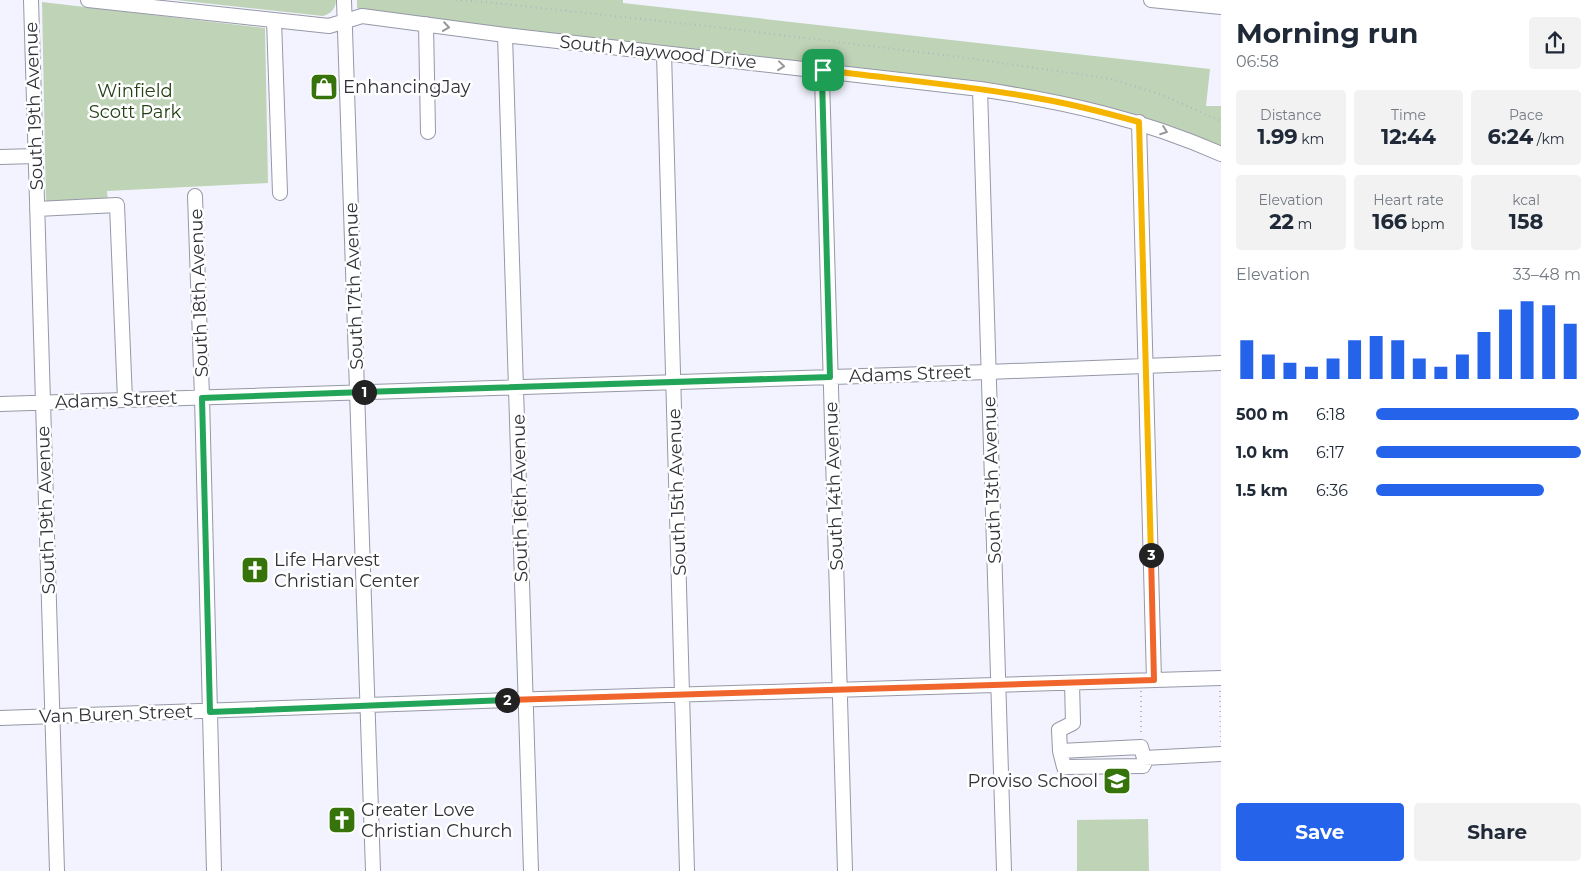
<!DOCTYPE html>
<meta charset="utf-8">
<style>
body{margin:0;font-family:Montserrat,sans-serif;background:#f2f2f3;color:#1f2937;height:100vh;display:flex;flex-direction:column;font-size:19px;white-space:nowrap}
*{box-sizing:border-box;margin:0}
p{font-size:16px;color:#747a83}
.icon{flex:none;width:28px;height:28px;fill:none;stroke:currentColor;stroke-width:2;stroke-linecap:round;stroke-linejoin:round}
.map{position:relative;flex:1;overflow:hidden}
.panel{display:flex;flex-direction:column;background:#fff;width:375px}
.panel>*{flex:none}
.pin{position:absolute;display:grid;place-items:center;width:42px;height:42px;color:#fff;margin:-21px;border-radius:10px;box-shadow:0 2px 8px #0006}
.km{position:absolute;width:25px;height:25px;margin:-12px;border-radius:50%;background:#222;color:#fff;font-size:14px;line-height:25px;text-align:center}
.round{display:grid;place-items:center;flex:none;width:52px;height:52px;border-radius:5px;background:#f2f2f3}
.head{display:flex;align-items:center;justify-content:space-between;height:85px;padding:0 15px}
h1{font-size:28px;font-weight:700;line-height:38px}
.figures{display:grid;grid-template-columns:repeat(3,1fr);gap:8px;height:85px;padding:5px 15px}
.figures div{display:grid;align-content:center;border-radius:5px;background:#f2f2f3;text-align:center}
.figures b{font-size:21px;font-weight:700}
.figures small{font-size:14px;font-weight:400}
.figures p{font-size:14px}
.chart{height:140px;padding:10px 15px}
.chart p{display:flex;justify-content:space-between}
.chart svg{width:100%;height:90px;margin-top:5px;stroke:#2563eb;stroke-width:6}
.primary-button{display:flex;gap:10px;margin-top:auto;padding:10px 15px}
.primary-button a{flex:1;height:58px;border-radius:5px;background:#2563eb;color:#fff;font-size:20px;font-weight:700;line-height:58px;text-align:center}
.primary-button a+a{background:#f2f2f3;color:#1f2937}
ul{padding:0 15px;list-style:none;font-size:16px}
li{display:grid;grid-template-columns:80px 60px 1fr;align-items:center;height:38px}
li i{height:12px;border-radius:6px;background:#2563eb}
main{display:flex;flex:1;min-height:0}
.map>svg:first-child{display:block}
</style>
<main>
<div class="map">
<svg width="1221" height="871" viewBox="0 0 1221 871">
<rect width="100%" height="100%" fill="#f2f3fe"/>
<!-- green -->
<path fill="#bfd3b7" d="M176 0H336C336 8 331 14 323 16Z
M357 0H623V3L1210 69 1206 106H1221V149L1134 115 361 11 357 8Z
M42 2 265 28 268 183 107 191 108 202 46 204Z
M1148 819 1149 871H1077V820Z"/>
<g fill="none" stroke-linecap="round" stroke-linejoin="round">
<defs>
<path id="minor" d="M31 0 57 871
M88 0 329 26 362 16 505 35 980 89C1065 102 1142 119 1221 154
M344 0 373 871
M1151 0 1221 7
M274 20 280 193
M426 24 428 132
M505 35 531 871
M664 53 687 871
M823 70 822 78 845 871
M980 89 1004 871
M1139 122 1154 680
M0 157 36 156
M195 196 202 397 214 871
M37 209 117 205 125 400
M0 404 988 372 1221 363
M0 718 540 699 1221 678
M1060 751 1141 747 1145 762 1143 766 1064 767 1060 751 1059 730 1073 723 1072 683
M1144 758 1221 754"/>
</defs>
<!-- minor casing -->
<use href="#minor" stroke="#9698a8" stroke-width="16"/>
<!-- path -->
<path stroke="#b5b6c0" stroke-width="2" stroke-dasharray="1 4" stroke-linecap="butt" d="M456 0 485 2 715 27 968 58 1112 79 1162 95 1221 121
M1220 691 1221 744
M1141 732V691"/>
<!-- minor -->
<use href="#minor" stroke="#fff" stroke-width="14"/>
</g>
<!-- one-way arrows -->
<defs><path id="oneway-chevron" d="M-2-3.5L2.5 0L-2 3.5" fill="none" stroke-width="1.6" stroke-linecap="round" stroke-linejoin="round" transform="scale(1.25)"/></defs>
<g stroke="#98989c">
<use href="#oneway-chevron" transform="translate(446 27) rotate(8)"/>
<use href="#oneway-chevron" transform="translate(781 66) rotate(6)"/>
<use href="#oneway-chevron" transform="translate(1164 131) rotate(20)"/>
</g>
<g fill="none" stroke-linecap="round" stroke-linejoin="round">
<defs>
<path id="split-1" d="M364 392 830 377 822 78 823 70"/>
<path id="split-2" d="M364 392 202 398 210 712 507 700"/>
<path id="split-3" d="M507 700 1154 680 1151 555"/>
<path id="split-4" d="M823 70C893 79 962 85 1031 97 1068 103 1103 112 1139 122L1151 555"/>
</defs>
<!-- split-1 casing -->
<use href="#split-1" stroke="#fff" stroke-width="10"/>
<!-- split-2 casing -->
<use href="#split-2" stroke="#fff" stroke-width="10"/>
<!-- split-3 casing -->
<use href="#split-3" stroke="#fff" stroke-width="10"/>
<!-- split-4 casing -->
<use href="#split-4" stroke="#fff" stroke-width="10"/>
<!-- split-1 -->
<use href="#split-1" stroke="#22a559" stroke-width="6"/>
<!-- split-2 -->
<use href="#split-2" stroke="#22a559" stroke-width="6"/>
<!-- split-3 -->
<use href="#split-3" stroke="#f0652b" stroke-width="6"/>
<!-- split-4 -->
<use href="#split-4" stroke="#f5b400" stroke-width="6"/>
</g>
<!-- icons -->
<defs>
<symbol id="shop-square" viewBox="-11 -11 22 22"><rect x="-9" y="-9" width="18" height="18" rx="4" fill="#36740b" stroke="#fff"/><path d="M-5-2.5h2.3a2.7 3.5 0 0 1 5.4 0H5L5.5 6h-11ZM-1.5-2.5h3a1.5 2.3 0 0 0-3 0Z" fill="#fff"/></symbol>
<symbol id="church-square" viewBox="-11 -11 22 22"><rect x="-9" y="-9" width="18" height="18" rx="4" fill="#36740b" stroke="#fff"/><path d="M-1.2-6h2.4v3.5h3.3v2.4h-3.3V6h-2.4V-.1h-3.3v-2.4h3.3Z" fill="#fff"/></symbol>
<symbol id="school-square" viewBox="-11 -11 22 22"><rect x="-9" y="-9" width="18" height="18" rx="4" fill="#36740b" stroke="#fff"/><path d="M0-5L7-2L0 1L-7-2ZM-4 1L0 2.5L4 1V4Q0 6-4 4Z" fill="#fff"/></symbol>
</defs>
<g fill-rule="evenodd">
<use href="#shop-square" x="308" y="71" width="32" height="32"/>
<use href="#church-square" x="239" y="554" width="32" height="32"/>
<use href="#school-square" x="1101" y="765" width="32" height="32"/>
<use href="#church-square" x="326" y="804" width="32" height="32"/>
</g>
<g text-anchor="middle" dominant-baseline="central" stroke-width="5" stroke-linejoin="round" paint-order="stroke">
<!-- street labels -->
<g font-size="18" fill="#303138" stroke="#fff">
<text transform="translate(658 52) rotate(6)">South Maywood Drive</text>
<text transform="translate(34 106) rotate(-92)">South 19th Avenue</text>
<text transform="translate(354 286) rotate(-92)">South 17th Avenue</text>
<text transform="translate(199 293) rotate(-92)">South 18th Avenue</text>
<text transform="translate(910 374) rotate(-2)">Adams Street</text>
<text transform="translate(116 400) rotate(-2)">Adams Street</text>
<text transform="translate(992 480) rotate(-92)">South 13th Avenue</text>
<text transform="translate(834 486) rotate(-92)">South 14th Avenue</text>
<text transform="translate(677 492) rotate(-92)">South 15th Avenue</text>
<text transform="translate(520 498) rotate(-91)">South 16th Avenue</text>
<text transform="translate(46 510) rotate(-92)">South 19th Avenue</text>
<text transform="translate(116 714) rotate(-2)">Van Buren Street</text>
</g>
<!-- poi labels -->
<g font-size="18" fill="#303138" stroke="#fff" text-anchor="start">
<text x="343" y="87">EnhancingJay</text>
<text x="274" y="560">Life Harvest<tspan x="274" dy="21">Christian Center</tspan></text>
<text x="1098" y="781" text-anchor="end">Proviso School</text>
<text x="361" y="810">Greater Love<tspan x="361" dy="21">Christian Church</tspan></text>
</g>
<!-- park labels -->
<g font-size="18" fill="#244115" stroke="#fff">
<text x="135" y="91">Winfield<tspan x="135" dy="21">Scott Park</tspan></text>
</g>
</g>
</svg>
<div class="pin" style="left:823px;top:70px;background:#1e9e55"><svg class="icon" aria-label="arrive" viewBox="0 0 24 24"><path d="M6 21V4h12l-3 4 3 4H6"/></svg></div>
<b class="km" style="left:364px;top:392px">1</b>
<b class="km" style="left:507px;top:700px">2</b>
<b class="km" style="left:1151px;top:555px">3</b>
</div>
<section class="panel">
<div class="head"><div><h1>Morning run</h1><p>06:58</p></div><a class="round"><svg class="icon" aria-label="share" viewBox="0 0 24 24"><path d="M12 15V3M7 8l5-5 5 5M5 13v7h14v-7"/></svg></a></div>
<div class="figures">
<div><p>Distance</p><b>1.99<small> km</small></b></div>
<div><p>Time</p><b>12:44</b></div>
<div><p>Pace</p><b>6:24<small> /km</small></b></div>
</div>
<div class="figures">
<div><p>Elevation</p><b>22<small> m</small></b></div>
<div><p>Heart rate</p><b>166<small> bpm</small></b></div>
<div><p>kcal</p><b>158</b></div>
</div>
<div class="chart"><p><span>Elevation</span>33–48 m</p>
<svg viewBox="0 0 160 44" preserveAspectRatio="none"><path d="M5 44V25M15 44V32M25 44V36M35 44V38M45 44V34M55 44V25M65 44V23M75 44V25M85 44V34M95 44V38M105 44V32M115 44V21M125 44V10M135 44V6M145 44V8M155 44V17"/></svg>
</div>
<ul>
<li><b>500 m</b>6:18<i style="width:99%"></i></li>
<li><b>1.0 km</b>6:17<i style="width:100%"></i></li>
<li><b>1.5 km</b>6:36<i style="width:82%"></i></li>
</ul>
<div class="primary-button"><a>Save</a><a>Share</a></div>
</section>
</main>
